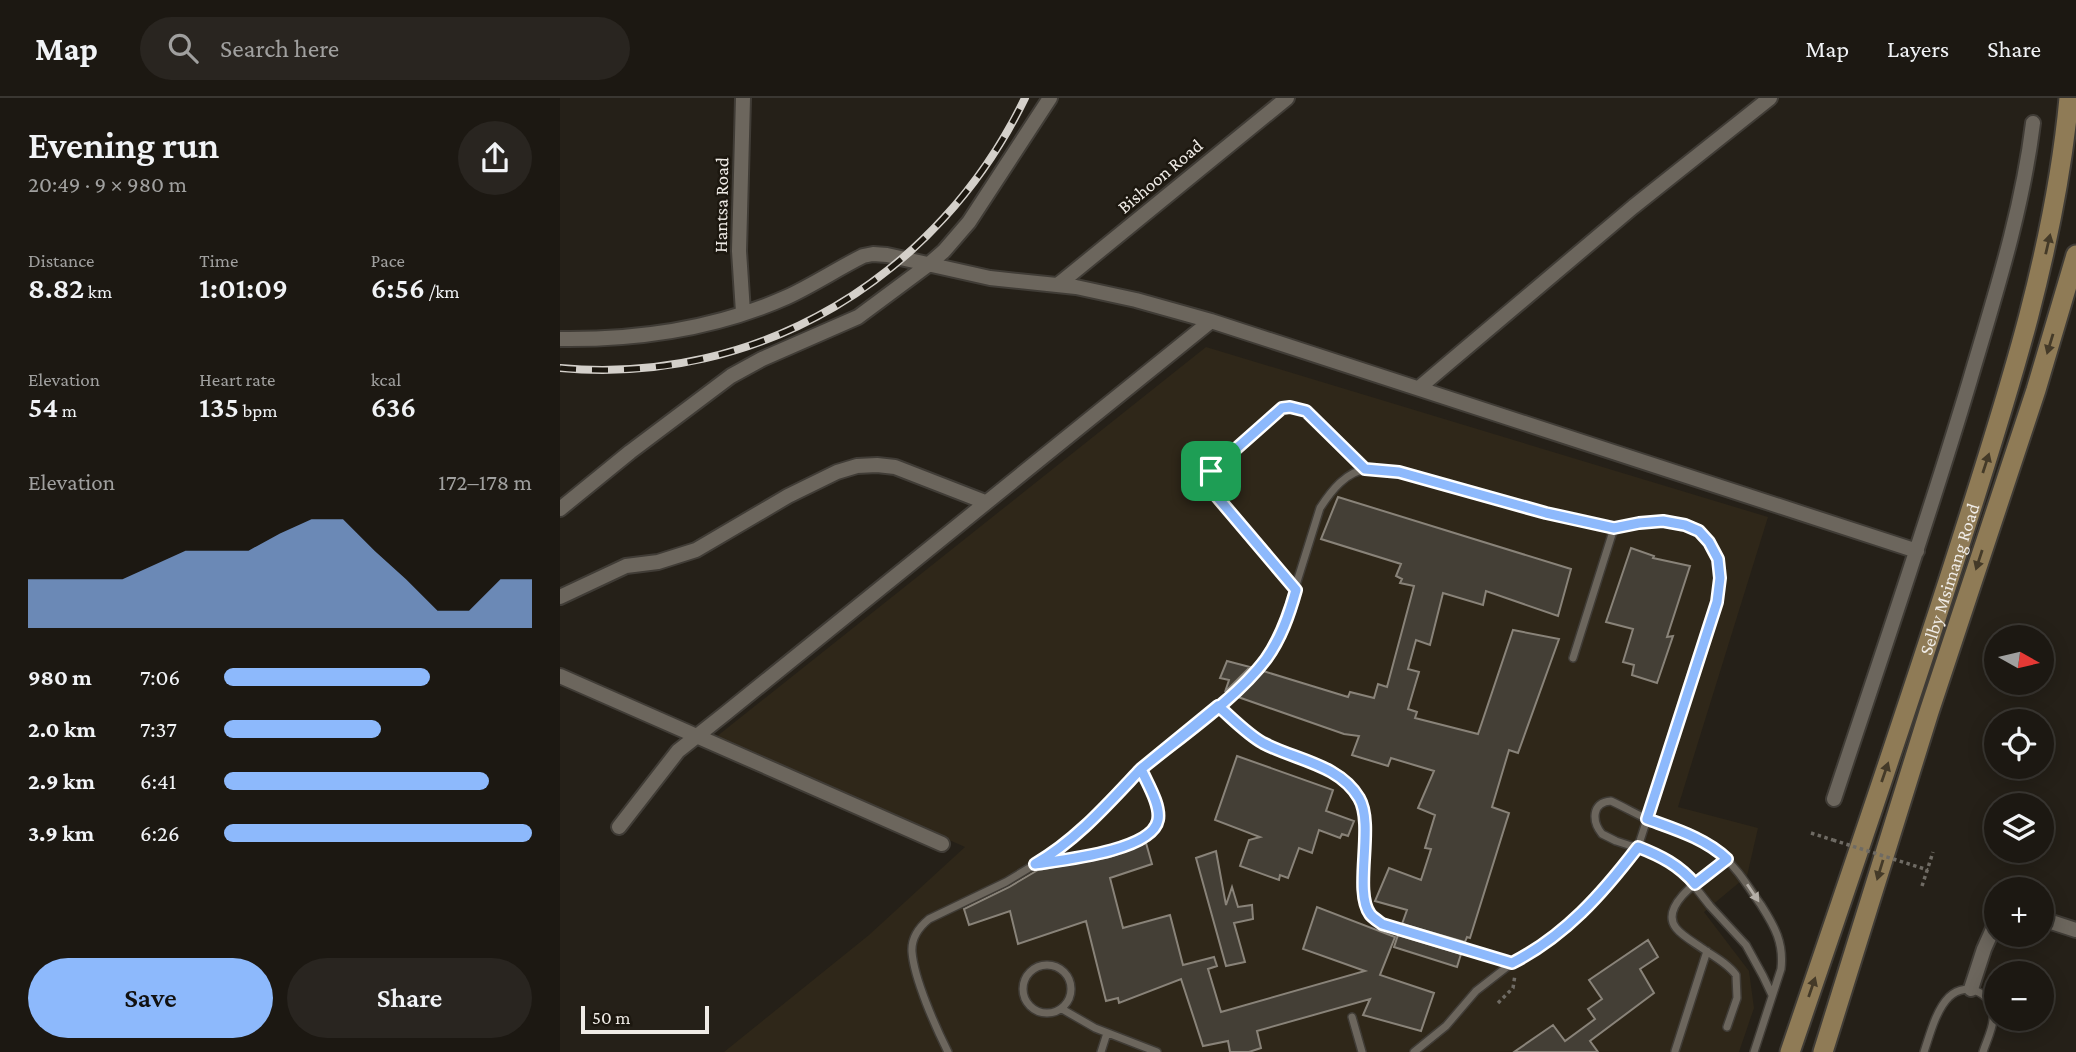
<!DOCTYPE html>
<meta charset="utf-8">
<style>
body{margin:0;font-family:"Crimson Pro",serif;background:#292520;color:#f1f3f6;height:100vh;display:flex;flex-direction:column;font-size:26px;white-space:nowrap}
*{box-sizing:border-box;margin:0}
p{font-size:23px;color:#a0a09f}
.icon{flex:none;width:38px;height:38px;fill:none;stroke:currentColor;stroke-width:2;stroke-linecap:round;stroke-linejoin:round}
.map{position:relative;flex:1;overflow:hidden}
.side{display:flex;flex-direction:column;background:#1c1812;width:560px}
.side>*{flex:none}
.needle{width:46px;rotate:98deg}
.buttons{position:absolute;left:1424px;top:527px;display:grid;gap:14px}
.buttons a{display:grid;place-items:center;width:70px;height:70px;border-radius:50%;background:#1c1812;box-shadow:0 4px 18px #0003,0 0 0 2px #3a3732;font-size:35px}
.scale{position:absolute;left:21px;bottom:18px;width:128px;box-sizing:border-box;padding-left:7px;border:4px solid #efebe6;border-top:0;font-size:19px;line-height:24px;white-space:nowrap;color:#efebe6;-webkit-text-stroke:5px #1c170f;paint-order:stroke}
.pin{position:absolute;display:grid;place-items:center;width:60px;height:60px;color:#fff;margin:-30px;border-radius:14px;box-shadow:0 4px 10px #0006}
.round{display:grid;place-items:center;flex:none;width:74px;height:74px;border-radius:37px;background:#292520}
.head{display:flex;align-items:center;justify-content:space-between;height:119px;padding:0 28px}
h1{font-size:38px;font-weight:600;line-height:52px}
.stats{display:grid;grid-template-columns:repeat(3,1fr);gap:10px;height:119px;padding:7px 28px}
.stats div{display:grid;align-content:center}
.stats b{font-size:30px;font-weight:600}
.stats small{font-size:19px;font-weight:400}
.stats p{font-size:19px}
.chart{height:196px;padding:14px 28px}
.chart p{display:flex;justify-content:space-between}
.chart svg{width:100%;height:126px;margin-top:7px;fill:#8db9fc;opacity:.7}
.cta{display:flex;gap:14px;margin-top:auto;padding:14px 28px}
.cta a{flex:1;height:80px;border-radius:42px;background:#8db9fc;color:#111;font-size:28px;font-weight:600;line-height:80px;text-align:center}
.cta a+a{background:#292520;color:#f1f3f6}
ul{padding:0 28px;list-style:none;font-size:23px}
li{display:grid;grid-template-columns:112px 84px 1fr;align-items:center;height:52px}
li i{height:18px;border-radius:9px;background:#8db9fc}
header{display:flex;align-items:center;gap:42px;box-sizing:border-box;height:98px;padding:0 35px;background:#1c1812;border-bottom:2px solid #3a3732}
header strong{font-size:33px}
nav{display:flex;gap:38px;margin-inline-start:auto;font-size:24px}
.search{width:490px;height:63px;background:#292520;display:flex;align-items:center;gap:18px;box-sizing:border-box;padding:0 24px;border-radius:38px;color:#a0a09f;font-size:26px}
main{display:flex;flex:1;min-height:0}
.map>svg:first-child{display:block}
</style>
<header>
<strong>Map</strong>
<div class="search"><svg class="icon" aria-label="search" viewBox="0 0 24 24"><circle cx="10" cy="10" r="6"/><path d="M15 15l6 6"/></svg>Search here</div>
<nav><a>Map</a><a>Layers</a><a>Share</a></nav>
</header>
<main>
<section class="side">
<div class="head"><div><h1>Evening run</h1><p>20:49 · 9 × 980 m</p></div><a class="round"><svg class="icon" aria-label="share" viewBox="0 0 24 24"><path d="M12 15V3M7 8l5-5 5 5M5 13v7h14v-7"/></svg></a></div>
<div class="stats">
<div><p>Distance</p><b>8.82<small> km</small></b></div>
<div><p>Time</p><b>1:01:09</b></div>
<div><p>Pace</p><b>6:56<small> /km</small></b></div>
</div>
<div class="stats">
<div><p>Elevation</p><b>54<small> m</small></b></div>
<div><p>Heart rate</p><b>135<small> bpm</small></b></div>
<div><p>kcal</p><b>636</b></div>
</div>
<div class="chart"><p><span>Elevation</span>172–178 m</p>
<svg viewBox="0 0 160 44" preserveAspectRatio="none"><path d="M0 44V27L10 27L20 27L30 27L40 22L50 17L60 17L70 17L80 11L90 6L100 6L110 17L120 27L130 38L140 38L150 27L160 27V44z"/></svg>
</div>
<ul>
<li><b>980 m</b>7:06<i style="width:67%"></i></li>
<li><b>2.0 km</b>7:37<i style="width:51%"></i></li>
<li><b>2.9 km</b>6:41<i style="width:86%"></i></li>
<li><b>3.9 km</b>6:26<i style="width:100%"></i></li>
</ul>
<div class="cta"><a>Save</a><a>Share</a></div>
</section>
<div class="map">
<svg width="1516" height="954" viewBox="0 0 1516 954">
<rect width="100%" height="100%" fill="#252018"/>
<!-- built -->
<path fill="#2f2719" d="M646 249 1208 419 1118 709 1198 730 1187 778 1144 814 1189 873 1194 910 1179 954H164L309 837 405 749 156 639Z"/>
<!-- building -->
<path fill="#443f36" stroke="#898379" stroke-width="2" d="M778 399 1011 471 998 518 926 493 923 507 883 495 870 547 856 542 848 571 859 574 848 611 857 614 855 620 918 636 953 532 999 541 958 655 949 652 932 709 949 715 910 840 907 839 905 844 842 826 847 812 815 803 829 770 861 782 871 751 865 750 875 717 858 710 874 673 831 660 828 668 792 657 799 638 784 636 678 599 703 573 788 599 790 594 814 600 818 586 827 589 854 488 840 485 842 481 836 478 841 466 761 441Z
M1071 450 1094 458 1093 460 1130 468 1107 539 1113 538 1097 585 1072 577 1074 567 1063 564 1073 531 1046 524Z
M667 563 690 569 665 594 669 582 660 580Z
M677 658 773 692 766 713 794 723 788 738 782 736 780 740 759 732 752 755 739 750 728 780 720 777 719 782 680 768 689 742 700 739 655 722Z
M586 745 592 766 550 780 563 830 610 817 623 867 654 859 657 868 648 871 661 914 805 873 743 851 757 809 835 839 820 877 874 895 861 933 803 917 810 901 697 933 701 950 689 954H670L668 943 643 948 621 881 559 905 558 900 546 903 526 823 458 846 450 813 409 827 404 811 449 789 478 772 550 759Z
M656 753 666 807 672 789 678 809 692 807 693 821 674 825 685 864 666 868 636 760Z
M838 837 901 856 897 869 834 849Z
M1088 842 1098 859 1080 871 1094 895 1030 943 1038 954H954L993 927 1005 943 1035 921 1028 911 1042 901 1029 882Z"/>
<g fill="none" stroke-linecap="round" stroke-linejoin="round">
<defs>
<path id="service" d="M735 492 647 387 651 373 722 310 746 313 805 371
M1013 560 1054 430
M658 608C672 620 687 636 703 645 735 662 779 666 799 700 815 727 794 794 810 816 812 819 818 823 822 826L952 865
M1167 761C1151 774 1097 806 1116 830 1123 839 1137 846 1146 853 1157 860 1169 867 1176 877L1177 900 1167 929
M478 766C504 762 600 752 599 717 598 702 587 685 581 671
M463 891a24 24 0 1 1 48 0a24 24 0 1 1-48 0Z
M502 911 535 930 597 954
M792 919 802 954
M1115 953 1147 853
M388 954C376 930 354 881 352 854 351 840 358 830 369 821L446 784 494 755 524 729 581 671 683 587 706 560 721 535 760 410C771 393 786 373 808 371 831 370 854 378 876 384 921 397 965 411 1011 420 1024 423 1039 429 1053 429 1061 430 1070 426 1079 425 1097 422 1126 422 1141 435 1162 453 1160 479 1157 504L1078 749 1029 809 980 850 952 865 916 893 886 928 854 954
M541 954 547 935
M1194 954 1221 871C1224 845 1215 829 1201 807 1189 790 1178 771 1161 756 1141 739 1114 731 1089 722 1076 716 1064 709 1051 703 1031 704 1032 724 1042 736L1056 743 1090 754 1121 771 1150 808 1186 847 1203 878 1212 897
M1364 954C1370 936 1376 912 1389 899 1408 881 1436 897 1433 922 1432 933 1426 944 1423 954"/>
<path id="minor" d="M183 0 179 153 183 214
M499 186 727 0
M0 241C78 242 155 231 227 199 253 187 277 171 303 158L313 156 327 157 430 180 516 189 576 202 651 223 1357 453
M860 289 1073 109 1210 0
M0 411 70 354 171 278 202 261 298 219 368 167 384 153 409 124 490 0
M0 499 66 468 98 464 136 452 228 398 277 374 297 368 317 367 335 369 425 404
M0 578 382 746
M1274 701C1320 562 1368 423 1410 282 1435 197 1462 114 1473 25
M59 729 118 653 166 615 651 223
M1482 821 1516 832
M1411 891 1424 851 1437 822"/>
<g id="secondary">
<path id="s1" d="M1230 954C1289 782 1348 610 1403 437 1449 293 1495 150 1509 0"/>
<path d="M1263 954 1369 614 1476 292 1516 157"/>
</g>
</defs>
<!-- service casing -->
<use href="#service" stroke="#403c36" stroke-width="10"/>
<!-- minor casing -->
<use href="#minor" stroke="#403c36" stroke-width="18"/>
<!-- secondary casing -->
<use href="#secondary" stroke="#403c36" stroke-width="23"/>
<!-- path -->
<path stroke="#6f6b64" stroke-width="3.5" stroke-dasharray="3.5 3.5" stroke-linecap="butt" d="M1251 735 1273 742
M1362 788 1373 754
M938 905 953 890 955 877"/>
<!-- service -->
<use href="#service" stroke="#6c665d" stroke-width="7"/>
<!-- minor -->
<use href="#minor" stroke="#6c665d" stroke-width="14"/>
<!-- secondary -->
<use href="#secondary" stroke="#8f7b56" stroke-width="19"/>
<defs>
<path id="rail" d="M0 270C199 288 379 178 465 0"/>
</defs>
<!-- rail casing -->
<use href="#rail" stroke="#d4d0ca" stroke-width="8"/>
<!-- rail -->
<use href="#rail" stroke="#1c170f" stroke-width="5" stroke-dasharray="16" stroke-linecap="butt"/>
<!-- path-bridge -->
<path stroke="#6f6b64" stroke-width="3.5" stroke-dasharray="3.5 3.5" stroke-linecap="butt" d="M1273 742 1368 772"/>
</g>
<!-- one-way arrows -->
<defs><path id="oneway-solid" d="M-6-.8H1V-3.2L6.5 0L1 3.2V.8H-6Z" transform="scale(1.75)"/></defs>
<g fill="#443a28">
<use href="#oneway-solid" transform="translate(1488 146) rotate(-77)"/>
<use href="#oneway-solid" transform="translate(1490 246) rotate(107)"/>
<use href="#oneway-solid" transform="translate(1426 365) rotate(-72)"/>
<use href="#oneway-solid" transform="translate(1419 462) rotate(108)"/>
<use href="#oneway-solid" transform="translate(1325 674) rotate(-71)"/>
<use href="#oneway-solid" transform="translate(1320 772) rotate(107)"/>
<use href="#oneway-solid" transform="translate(1252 889) rotate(-71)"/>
</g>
<use fill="#b4afa8" href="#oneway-solid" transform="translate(1193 795) rotate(56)"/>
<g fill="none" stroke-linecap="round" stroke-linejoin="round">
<defs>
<path id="route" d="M651 373 647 387 736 492C729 517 721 540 706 561 677 600 620 639 581 671L578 674C546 708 515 743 475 766 502 762 592 753 598 722 601 707 587 685 581 671L658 608C672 620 687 636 703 645 735 662 779 666 799 700 815 727 793 793 810 816 812 819 818 823 822 826L952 865C1005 838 1042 796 1078 749 1101 758 1119 767 1135 786L1167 761C1145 740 1114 731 1087 721L1157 504 1160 480 1158 461 1149 444 1139 433 1125 427 1103 423 1079 425 1054 430 986 415 839 374 805 371 746 313 730 309 722 310 651 373"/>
</defs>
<!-- route casing -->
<use href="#route" stroke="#fff" stroke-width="14"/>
<!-- route -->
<use href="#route" stroke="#8db9fc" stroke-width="9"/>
</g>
<g text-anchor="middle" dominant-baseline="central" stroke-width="5" stroke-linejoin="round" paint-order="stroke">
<!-- street labels -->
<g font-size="19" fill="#efebe6" stroke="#1c170f">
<text transform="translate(600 78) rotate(-40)">Bishoon Road</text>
<text transform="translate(161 107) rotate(-89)">Hantsa Road</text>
<text stroke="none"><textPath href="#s1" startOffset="499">Selby Msimang Road</textPath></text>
</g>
</g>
</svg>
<div class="buttons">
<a><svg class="needle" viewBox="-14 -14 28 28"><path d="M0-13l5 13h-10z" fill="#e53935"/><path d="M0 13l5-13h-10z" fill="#a0a09f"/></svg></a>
<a><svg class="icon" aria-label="locate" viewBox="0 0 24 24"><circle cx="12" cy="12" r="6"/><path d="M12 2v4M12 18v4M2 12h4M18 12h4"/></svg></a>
<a><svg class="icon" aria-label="layers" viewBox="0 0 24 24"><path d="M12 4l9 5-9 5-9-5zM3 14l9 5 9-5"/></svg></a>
<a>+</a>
<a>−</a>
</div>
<div class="scale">50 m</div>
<div class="pin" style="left:651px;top:373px;background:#1e9e55"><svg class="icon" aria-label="arrive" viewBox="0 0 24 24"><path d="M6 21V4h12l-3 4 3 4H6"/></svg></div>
</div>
</main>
